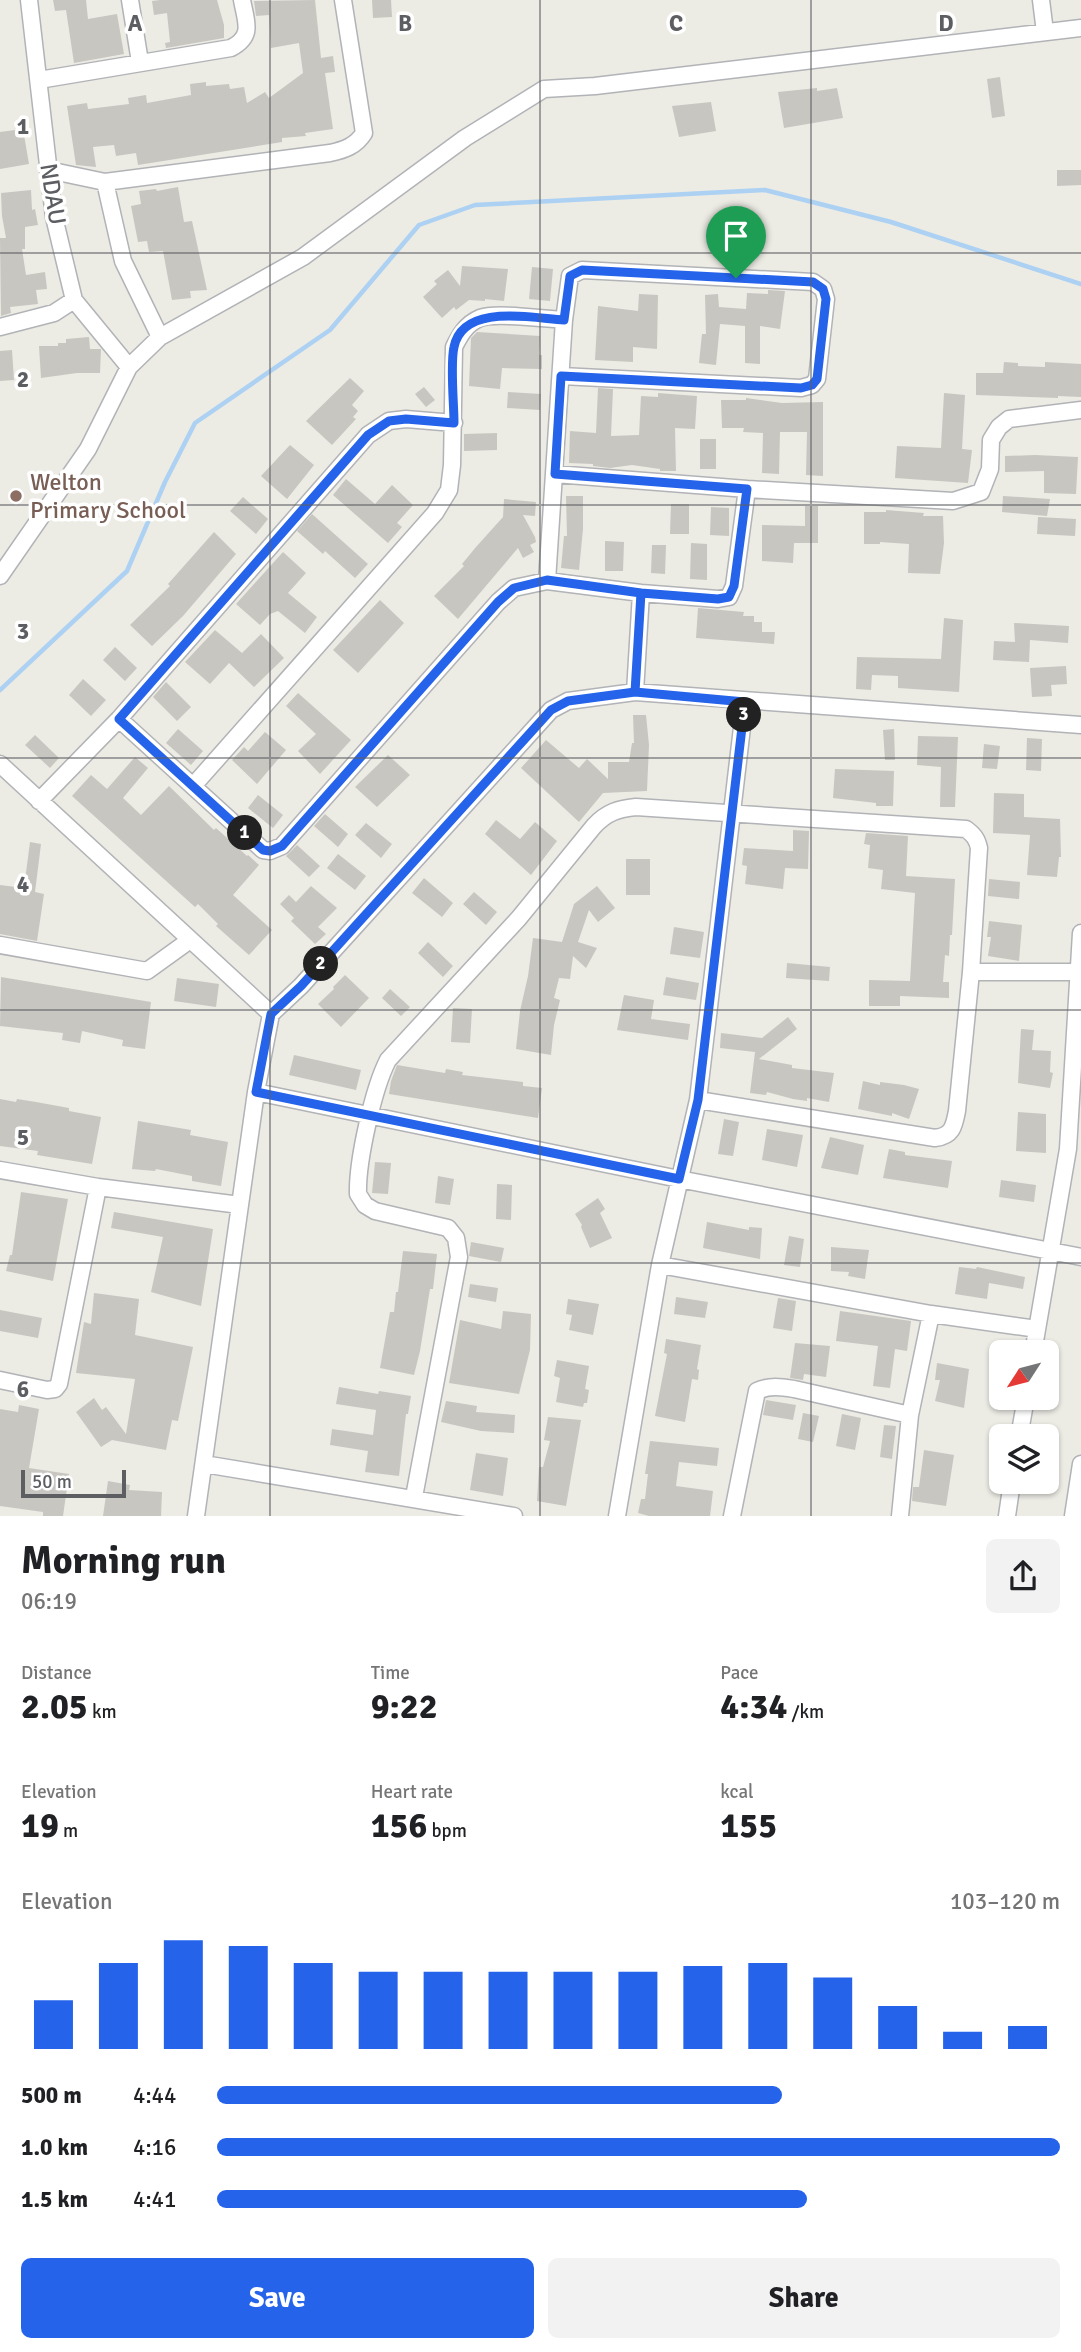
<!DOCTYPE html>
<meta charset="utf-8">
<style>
body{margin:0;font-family:Signika,sans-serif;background:#f2f2f2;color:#202124;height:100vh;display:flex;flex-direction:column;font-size:26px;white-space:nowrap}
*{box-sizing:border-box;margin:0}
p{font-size:23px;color:#757577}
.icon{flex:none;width:38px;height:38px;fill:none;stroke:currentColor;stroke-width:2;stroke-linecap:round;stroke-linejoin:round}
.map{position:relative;height:1516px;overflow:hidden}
.side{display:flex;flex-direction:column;background:#fff;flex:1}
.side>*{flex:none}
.needle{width:46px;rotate:234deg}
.tools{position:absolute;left:989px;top:1340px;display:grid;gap:14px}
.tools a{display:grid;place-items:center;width:70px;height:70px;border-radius:10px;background:#fff;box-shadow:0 2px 5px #0004;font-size:35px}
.scale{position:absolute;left:21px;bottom:18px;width:105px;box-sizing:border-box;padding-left:7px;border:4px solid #5c5e62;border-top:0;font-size:19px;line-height:24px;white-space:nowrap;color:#5c5e62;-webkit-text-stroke:5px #fff;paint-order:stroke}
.pin{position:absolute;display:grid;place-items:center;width:60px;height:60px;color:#fff;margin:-72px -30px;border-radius:50% 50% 50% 0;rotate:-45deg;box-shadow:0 0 7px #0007}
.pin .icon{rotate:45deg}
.km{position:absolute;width:35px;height:35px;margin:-18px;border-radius:50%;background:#222;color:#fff;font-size:19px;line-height:35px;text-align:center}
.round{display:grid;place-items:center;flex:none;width:74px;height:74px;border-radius:10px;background:#f2f2f2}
.overview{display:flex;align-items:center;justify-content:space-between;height:119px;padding:0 21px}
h1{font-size:38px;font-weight:700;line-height:52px}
.figures{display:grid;grid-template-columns:repeat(3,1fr);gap:10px;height:119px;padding:7px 21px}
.figures div{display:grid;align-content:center}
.figures b{font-size:35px;font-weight:700}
.figures small{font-size:19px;font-weight:400}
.figures p{font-size:19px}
.chart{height:196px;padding:14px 21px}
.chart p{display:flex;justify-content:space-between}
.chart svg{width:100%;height:126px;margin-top:7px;stroke:#2563eb;stroke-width:6}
.button{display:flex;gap:14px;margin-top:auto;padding:14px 21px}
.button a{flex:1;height:80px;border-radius:10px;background:#2563eb;color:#fff;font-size:28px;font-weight:700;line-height:80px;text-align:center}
.button a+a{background:#f2f2f2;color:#202124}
ul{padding:0 21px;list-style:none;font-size:23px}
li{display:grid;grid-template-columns:112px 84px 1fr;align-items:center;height:52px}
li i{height:18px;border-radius:9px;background:#2563eb}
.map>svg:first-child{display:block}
</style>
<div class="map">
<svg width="1081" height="1516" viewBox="0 0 1081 1516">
<rect width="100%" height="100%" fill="#ecebe4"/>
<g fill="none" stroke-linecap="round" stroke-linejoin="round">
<!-- stream -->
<path stroke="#acd1f3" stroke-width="4.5" d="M0 690 127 571 165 482 195 423 330 330 419 225 475 205 765 190 891 222 1081 284"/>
</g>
<!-- building -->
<path fill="#c8c6c0" d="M53 0H86L88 19 117 14 124 54 74 63 66 10 55 11Z
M160 0H217L224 25V38L166 48 165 43 170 42 167 13 154 15 152 1Z
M315 0 321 58 333 56 335 72 325 73 333 129 305 133 306 136 282 138V142L138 165 136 153 116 156 114 145 93 147 96 167 76 165 67 106 87 103 88 109 129 104 128 98 146 95 147 103 191 95 190 84 206 82V86L229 84 230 89 244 87 247 103 265 92 269 98 303 73 299 43 271 48 269 15 256 16 254 1Z
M372 0H391L392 17 373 18Z
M1000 77 1005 116 992 118 987 79Z
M817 88V91L837 88 843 118 784 128 778 92Z
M711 102 716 131 679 137 672 106Z
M23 129 29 164 0 169V132Z
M1057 170H1081V185L1057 186Z
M178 187 184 222 192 221 207 290 190 291 191 298 172 300 163 251 149 252 147 241 138 242 131 206 141 204 139 191 156 189 157 191Z
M31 190 32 210 35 209 38 225 25 227V249H22L26 275 45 272 47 289 36 290 38 304 10 307 11 313 1 316 0 238H6L2 216 1 193Z
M462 266 508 269 504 301 485 299V301L469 300 456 310 454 307 442 318 423 297 437 284 434 281 448 270 460 286Z
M532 267 553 269 550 301 529 299Z
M768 290 785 291 780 329 760 326V364L745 363V326L720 324 716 365 699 363 702 334H706L705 295 718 294 719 307 746 309 747 293 768 294Z
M639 294 658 295 657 349 633 347V362L595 360 598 306 638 311Z
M477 332 540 336 539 355H542V369L502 368 500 389 469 386 471 338Z
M89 337 90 349H101L100 373H77L41 378 39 346H58V343H66V339Z
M12 350 14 380 0 381V351Z
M1004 362 1018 363V366L1045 367V362L1081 364V397L1058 396V398L976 395V373H1003Z
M350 378 364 391 352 405 358 411 353 417 356 419 332 445 306 421Z
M424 387 435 400 426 407 415 394Z
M598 388 613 389 611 436 639 435 641 396 658 397V393L697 396 695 429 675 428 676 471H660V469L632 465 610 468 593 466V464L569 463 570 431 596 433Z
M508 392 541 394 540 410 507 408Z
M944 393 965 395 962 449 972 450 968 483 895 478 897 446 941 448Z
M746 398 782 403 823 402V476L806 475 807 432H780L779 474 762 473 763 433 743 432 744 428H722L721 400H746Z
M497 433V450L464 451V434Z
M700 439H716V469H700Z
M290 445 314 465 287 499 261 476Z
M1035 455 1078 457 1076 494 1044 493V471L1005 472V456Z
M346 479 375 504 392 485 413 505 397 523 402 527 388 543 333 495Z
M566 496H583V529L579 570 561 568 564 536H567Z
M1003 496 1050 499 1047 516 1002 512Z
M243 497 268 519 256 534 230 511Z
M504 499 536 502 535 516 523 515 535 537 536 542 530 545 534 552 523 558 518 548 458 619 434 596 464 566 462 564 476 547 503 517Z
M671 504H689V534H670Z
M805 506H818V543H794L793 563 762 561V525L805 526Z
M711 507 729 508V536L710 535Z
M886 510 924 513 923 516H943L944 543 940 574 908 573 909 544 880 542V544H864V512H886Z
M312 514 368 564 355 578 325 551 323 554 297 531Z
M1038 517 1076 519 1075 536 1037 534Z
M214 532 236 554 183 616 152 646 130 625 170 586 168 584Z
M605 541 624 542 623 571H605Z
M691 543 707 544V580L690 579Z
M652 545H666L665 574 651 573Z
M283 552 306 573 288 593 317 617 305 633 278 611 270 614 260 625 236 604Z
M380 600 404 623 358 673 333 650Z
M698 608 744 612 743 616H754V622H762V632H775L774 644 696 638Z
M944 618 963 620 959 692 898 688V676L872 675 871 690 856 689 857 657 941 659Z
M1014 623 1069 626 1068 643 1030 640 1029 662 993 660 994 641 1015 642Z
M215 630 242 653 261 634 284 658 254 687 229 663 210 684 185 662Z
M115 647 137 668 125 681 103 660Z
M1066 666 1067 684 1051 685 1052 696 1032 697 1030 668Z
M83 679 106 700 91 716 69 695Z
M166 682 191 707 177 721 153 697Z
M298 693 351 740 320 774 298 751 316 734 286 706Z
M633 715H646L649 745 647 791 603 793 579 822 521 768 546 740 579 768 587 759 608 779V762H629L632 743H634Z
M178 729 203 751 191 765 166 743Z
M894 729 895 760H885L883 730Z
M265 732 286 750 257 784 232 760 244 747 248 751Z
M35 735 59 758 50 768 25 745Z
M918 736 958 737 955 807H940L941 767 917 765Z
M1027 738 1042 739 1041 771 1026 770Z
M984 744 1000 746 997 769 982 768Z
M388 755 410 775 377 807 355 787Z
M135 757 148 768 123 798 141 815 169 786 214 830 216 828 247 856 248 855 259 865 233 895 272 930 249 955 216 926 218 924 198 904 195 907 72 796 91 775 107 789Z
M835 769 894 771 893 806H876V803L833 798Z
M994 793 1024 794V817L1060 819 1061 857H1059L1057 877 1027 875 1030 835 993 833Z
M258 795 283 815 273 828 248 808Z
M325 814 348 834 338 847 314 826Z
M496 820 520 839 535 822 557 841 531 875 485 834Z
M366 823 392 844 381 858 355 835Z
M793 830 809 831 808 869 785 868 783 889 745 884 747 866 742 865 744 848 793 851Z
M866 833 908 836 906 876 955 879 952 935H950L949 956 945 955 943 982H949V998L900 996V1006H869V980L910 981 915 893 881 889 883 870 868 868 870 845 864 844Z
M30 842 41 844 35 892 44 894 37 941 0 934V885L24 888Z
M297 845 320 866 309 877 286 856Z
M338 854 366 876 355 890 327 868Z
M626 859H650V895H626Z
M424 878 453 903 442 917 412 893Z
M989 879 1020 882 1019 899 988 896Z
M311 886 337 908 318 927 326 934 315 944 291 921 294 918 280 904 289 895 296 902Z
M597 886 615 908 598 922 589 910 578 942 597 948 586 968 573 956 570 979 559 978 554 998 560 1000 554 1025 551 1055 516 1049 520 1011 528 976 533 938 562 942 574 904Z
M474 892 497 912 486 925 463 904Z
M989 921 1022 925 1019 961 988 956 991 937H987Z
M674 927 704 932 700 958 670 954Z
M428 942 453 966 443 977 418 953Z
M787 963 830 967 829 981 786 978Z
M345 975 369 998 341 1027 318 1004 334 989 333 987Z
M1 977 151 1002 145 1049 122 1046 123 1040 82 1031 80 1043 62 1040 63 1033 0 1026Z
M666 977 699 983 696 1000 663 995Z
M177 978 219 984 216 1007 174 1001Z
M390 989 410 1007 401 1016 382 998Z
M624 995 654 1000 651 1019 690 1024 688 1040 617 1030Z
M453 1008 472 1009 470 1043 451 1042Z
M788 1017 797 1029 759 1059 792 1065V1068L834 1073 829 1102 807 1098V1101L793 1099 767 1092 766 1095 750 1093 755 1052 720 1048 721 1033 762 1038Z
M1021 1029 1034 1030 1032 1050 1051 1051 1050 1072 1053 1073 1050 1088 1018 1083Z
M294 1055 361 1070 356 1090 289 1075Z
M397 1065 445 1073 446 1069 463 1072 462 1075 523 1082V1086L542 1088 538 1118 389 1094 391 1081Z
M863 1081 880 1085V1082L904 1085 919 1089 909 1119 892 1113V1116L858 1109Z
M0 1099 16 1102 17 1099 36 1102 69 1108V1111L101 1117 92 1164 37 1155 38 1151 0 1146Z
M1018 1112 1046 1114V1153L1016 1151Z
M724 1119 739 1122 733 1156 718 1154Z
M138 1121 191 1130 190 1135 228 1142 221 1186 192 1181V1176L156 1169 155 1171 132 1169Z
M767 1129 803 1135 797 1167 762 1160Z
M830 1137 864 1145 858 1175 821 1168Z
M889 1149 905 1152V1155L952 1161 948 1188 883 1178Z
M375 1162 391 1163 388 1194 372 1193Z
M438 1176 454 1179 450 1205 435 1203Z
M1001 1180 1036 1185 1034 1202 999 1197Z
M497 1184 512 1185 511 1220 496 1219Z
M21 1192 68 1199 53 1281 6 1271 10 1255H12Z
M598 1198 605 1209 600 1213 612 1238 590 1248 581 1227 582 1225 575 1214Z
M114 1212 213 1229 201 1306 151 1292 163 1237 111 1228Z
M707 1222 749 1230V1227L762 1228 760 1259 703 1248Z
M789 1236 804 1239 800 1267 784 1265Z
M471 1242 504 1248 501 1262 469 1256Z
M831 1247 869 1250 865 1279 848 1276 849 1272 831 1271Z
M403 1251 437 1254 433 1289H430L420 1351 414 1375 380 1368 390 1312H394L396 1292H398Z
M959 1267 976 1269 977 1267 1025 1277 1023 1289 989 1283 987 1299 955 1294Z
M470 1284 498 1288 496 1302 468 1297Z
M94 1293 139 1299 135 1335 193 1347 178 1421 172 1420 166 1450 112 1440 101 1447 76 1412 94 1398 102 1410 106 1407 126 1434 135 1379 76 1373 84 1322 91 1324Z
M676 1297 708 1302 705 1318 674 1314Z
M778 1298 796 1301 792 1331 773 1328Z
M568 1299 599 1304 593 1335 569 1330 572 1315 566 1314Z
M0 1310 42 1318 38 1338 0 1331Z
M503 1311 531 1314 530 1350 519 1394 449 1383 460 1320 501 1329Z
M840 1311 911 1321 907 1351 895 1349 890 1388 873 1386 878 1346 836 1341Z
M666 1339 701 1345 697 1369 699 1370 698 1380 692 1379 685 1422 655 1416 667 1354 664 1353Z
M795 1343 830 1346 826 1377 804 1374 803 1380 790 1378Z
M557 1360 589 1366 585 1389 589 1390 587 1403H584L583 1407 556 1402 560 1378 554 1376Z
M937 1363 969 1369 964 1408 935 1401 940 1380H935Z
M339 1387 378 1394 379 1391 411 1396 408 1414H406L399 1476 365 1472 368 1451 330 1445 332 1429 373 1435 376 1410 336 1404Z
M766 1400 796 1405 793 1420 763 1415Z
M446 1401 477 1406 476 1412 515 1415 514 1433 481 1431 441 1422Z
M19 1405 39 1409 29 1468 69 1474 63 1516H43V1512L0 1506V1409L18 1412Z
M803 1413 819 1416 813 1442 798 1439Z
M842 1414 861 1418 855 1450 836 1446Z
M548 1417 581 1420 566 1506 537 1501 539 1467H543L550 1441 544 1440Z
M884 1425 896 1426 892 1459 880 1457Z
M650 1441 719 1448 717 1466 679 1462 676 1486 713 1491 710 1516H649L638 1513 641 1499H645L648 1474H645Z
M924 1450 954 1455 946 1506 912 1501 913 1487H919Z
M476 1453 508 1458 503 1496 470 1490Z
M108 1481 130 1485 129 1490 162 1492 161 1516H103Z"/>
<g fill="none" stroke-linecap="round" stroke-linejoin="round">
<defs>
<path id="minor" d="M29 0 54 217 74 300 129 367
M130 0 140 62
M1041 0 1045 32
M39 80 231 48C254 36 246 22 242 0
M48 170 105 182
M0 327 54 313 74 300
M160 337 123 261 105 182 330 153C344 150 356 146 364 133L343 0
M555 474 747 489
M0 576 88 449 129 367 160 337 303 257 465 138 544 89 595 86 1081 28
M547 581 564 320 570 276 582 270 813 282 823 289 826 299 817 379 812 385 801 388 561 376
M635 692 641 593
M119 719 263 850 270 851 282 846 498 602 514 588 547 581 641 593 718 599 729 597 734 586 747 489 953 501 981 492 990 469 991 440 999 427 1009 419 1081 410
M0 764 271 1014 256 1092 196 1516
M193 786 435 513 449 490 452 465 454 347C460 335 466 324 480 318 496 312 544 319 564 320
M39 801 119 719 368 435 389 421 406 419 454 423
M0 945 147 971 190 940
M971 972H1078
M271 1014 301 986 551 710 568 701 635 692 1081 725
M256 1092 679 1179 1081 1257
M0 1170 98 1187 240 1205
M660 1265 931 1314 1037 1329
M1033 1353 1068 1149 1081 933
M0 1380 47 1390 55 1389 59 1384 98 1187
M1019 1437 1026 1398
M204 1464 514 1516
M414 1497 459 1257 456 1238 448 1228 375 1211 365 1205 358 1194C357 1162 373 1089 388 1060L519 918 594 826C607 812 618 809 636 807L966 829C974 835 977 839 979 848L971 972 957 1111C954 1127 952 1136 935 1138L698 1100
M617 1516 660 1265 698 1100 745 702
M732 1516 757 1391C769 1385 782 1387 794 1389L910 1415
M900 1516 910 1415 931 1314
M1007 1516 1012 1482
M1073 1516 1081 1464"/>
</defs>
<!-- minor casing -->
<use href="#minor" stroke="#b1b3b7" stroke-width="19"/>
<!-- minor -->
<use href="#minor" stroke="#fff" stroke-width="16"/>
</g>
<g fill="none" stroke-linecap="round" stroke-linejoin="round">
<defs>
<path id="route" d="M736 278 582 270 570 276 564 320C531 318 463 303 454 347 450 364 454 404 454 423L406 419 389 421 368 435 119 719 263 850 270 851 282 846 498 602 514 588 547 580 641 593 635 692 568 701 551 710 301 986 271 1014 256 1092 679 1179 698 1100 745 702 635 692 641 593 718 599 729 597 734 586 747 489 555 474 561 376 801 388 812 385 817 379 826 299 823 289 813 282 736 278"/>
</defs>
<!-- route casing -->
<use href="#route" stroke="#fff" stroke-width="14"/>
<!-- route -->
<use href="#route" stroke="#2563eb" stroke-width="9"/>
</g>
<!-- grid -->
<path fill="none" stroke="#5c5e62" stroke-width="2" stroke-opacity="0.55" d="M270 0V1516M540 0V1516M811 0V1516M0 253H1081M0 505H1081M0 758H1081M0 1010H1081M0 1263H1081"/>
<!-- markers -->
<circle fill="#8d6e63" stroke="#fff" stroke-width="2.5" cx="16" cy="496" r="7"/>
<g text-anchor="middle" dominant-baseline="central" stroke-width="7" stroke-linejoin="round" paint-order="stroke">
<!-- street labels -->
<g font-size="24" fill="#5c5e62" stroke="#fff">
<text transform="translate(53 194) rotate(81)">NDAU</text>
</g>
<!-- education labels -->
<g font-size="24" fill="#785e54" stroke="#fff" text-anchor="start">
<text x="30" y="482">Welton<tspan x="30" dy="28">Primary School</tspan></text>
</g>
</g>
<g font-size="23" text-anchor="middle" font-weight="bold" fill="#5c5e62" stroke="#fff" stroke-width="7" stroke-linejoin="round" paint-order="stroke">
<text x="135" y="31">A</text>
<text x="405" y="31">B</text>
<text x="676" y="31">C</text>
<text x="946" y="31">D</text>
<text x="23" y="134">1</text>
<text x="23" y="387">2</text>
<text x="23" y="639">3</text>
<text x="23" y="892">4</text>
<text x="23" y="1145">5</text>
<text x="23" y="1397">6</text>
</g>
</svg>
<div class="tools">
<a><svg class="needle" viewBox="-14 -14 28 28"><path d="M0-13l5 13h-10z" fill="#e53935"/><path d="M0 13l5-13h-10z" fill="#757577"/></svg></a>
<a><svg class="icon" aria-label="layers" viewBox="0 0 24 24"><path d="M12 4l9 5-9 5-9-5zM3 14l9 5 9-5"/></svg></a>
</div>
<div class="scale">50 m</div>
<div class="pin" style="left:736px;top:278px;background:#1e9e55"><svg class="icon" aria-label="arrive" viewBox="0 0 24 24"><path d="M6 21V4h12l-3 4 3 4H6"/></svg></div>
<b class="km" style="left:245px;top:833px">1</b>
<b class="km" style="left:321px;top:964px">2</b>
<b class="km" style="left:744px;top:715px">3</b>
</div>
<section class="side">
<div class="overview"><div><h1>Morning run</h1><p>06:19</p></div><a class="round"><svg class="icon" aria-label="share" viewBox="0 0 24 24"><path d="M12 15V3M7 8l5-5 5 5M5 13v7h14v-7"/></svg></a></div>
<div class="figures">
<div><p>Distance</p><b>2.05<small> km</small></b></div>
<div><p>Time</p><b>9:22</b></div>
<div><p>Pace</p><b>4:34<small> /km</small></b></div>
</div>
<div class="figures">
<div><p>Elevation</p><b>19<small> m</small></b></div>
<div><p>Heart rate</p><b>156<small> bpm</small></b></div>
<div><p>kcal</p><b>155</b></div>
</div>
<div class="chart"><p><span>Elevation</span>103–120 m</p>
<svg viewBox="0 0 160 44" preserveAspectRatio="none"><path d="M5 44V27M15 44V14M25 44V6M35 44V8M45 44V14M55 44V17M65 44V17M75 44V17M85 44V17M95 44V17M105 44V15M115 44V14M125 44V19M135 44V29M145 44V38M155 44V36"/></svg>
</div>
<ul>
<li><b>500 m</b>4:44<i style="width:67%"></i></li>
<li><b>1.0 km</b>4:16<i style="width:100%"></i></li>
<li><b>1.5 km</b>4:41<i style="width:70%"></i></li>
</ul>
<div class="button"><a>Save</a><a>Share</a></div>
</section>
